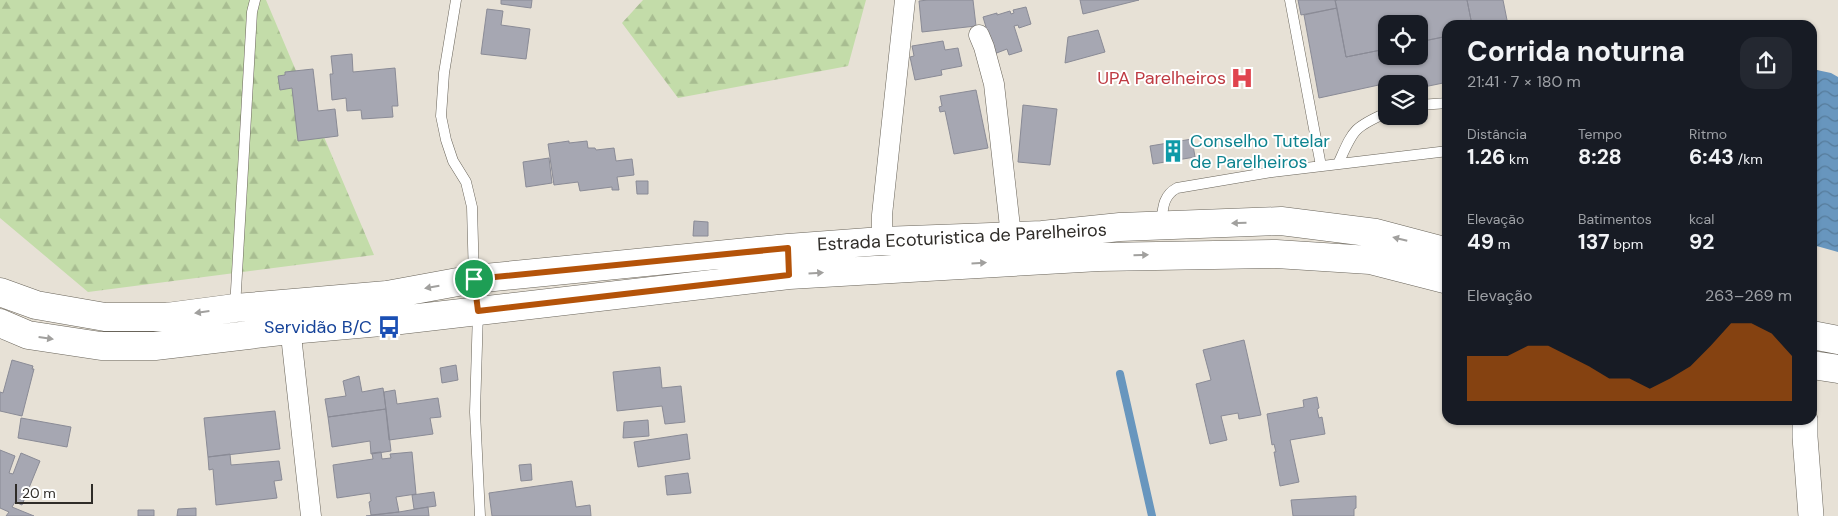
<!DOCTYPE html>
<html lang="pt">
<meta charset="utf-8">
<style>
body{margin:0;font-family:"DM Sans",sans-serif;background:#242831;color:#f1f3f6;height:100vh;display:flex;flex-direction:column;font-size:19px;white-space:nowrap}
*{box-sizing:border-box;margin:0}
p{font-size:16px;color:#9ea1a6}
.icon{flex:none;width:28px;height:28px;fill:none;stroke:currentColor;stroke-width:2;stroke-linecap:round;stroke-linejoin:round}
.map{position:relative;flex:1;overflow:hidden}
.side{position:absolute;left:1442px;top:20px;width:375px;height:405px;display:flex;flex-direction:column;background:#171b24;border-radius:15px;box-shadow:0 1px 4px #0004}
.side>*{flex:none}
.fabs{position:absolute;left:1378px;top:15px;display:grid;gap:10px}
.fabs a{display:grid;place-items:center;width:50px;height:50px;border-radius:10px;background:#171b24;box-shadow:0 1px 4px #0004;font-size:25px}
.scale{position:absolute;left:15px;bottom:12px;width:78px;box-sizing:border-box;padding-left:5px;border:2px solid #2f2c28;border-top:0;font-size:14px;line-height:18px;white-space:nowrap;color:#2f2c28;-webkit-text-stroke:4px #fff;paint-order:stroke}
.pin{position:absolute;display:grid;place-items:center;width:42px;height:42px;color:#fff;margin:-21px;border:2px solid #fff;border-radius:50%;box-shadow:0 1px 5px #0007}
.round{display:grid;place-items:center;flex:none;width:52px;height:52px;border-radius:15px;background:#242831}
.summary{display:flex;align-items:center;justify-content:space-between;height:85px;padding:0 25px}
h1{font-size:28px;font-weight:700;line-height:38px}
.figures{display:grid;grid-template-columns:repeat(3,1fr);gap:8px;height:85px;padding:5px 25px}
.figures div{display:grid;align-content:center}
.figures b{font-size:21px;font-weight:700}
.figures small{font-size:14px;font-weight:400}
.figures p{font-size:14px}
.chart{height:140px;padding:10px 25px}
.chart p{display:flex;justify-content:space-between}
.chart svg{width:100%;height:90px;margin-top:5px;fill:#b45309;opacity:.7}
.map>svg:first-child{display:block}
</style>
<div class="map">
<svg width="1838" height="516" viewBox="0 0 1838 516">
<defs>
<pattern id="forest-firs" width="22" height="20" patternUnits="userSpaceOnUse" patternTransform="scale(1.25)"><rect width="22" height="20" fill="#c3dca9"/><path d="M5 1l3.5 6h-7zM16 11l3.5 6h-7z" fill="#a8bd91"/></pattern>
<pattern id="water-waves" width="16" height="10" patternUnits="userSpaceOnUse" patternTransform="scale(1.25)"><rect width="16" height="10" fill="#6896be"/><path d="M0 5q4-4 8 0t8 0" fill="none" stroke="#567b9a"/></pattern>
</defs>
<rect width="100%" height="100%" fill="#e7e1d6"/>
<!-- forest -->
<path fill="url(#forest-firs)" d="M0 0H266L374 255 88 292 0 218Z
M643 0H866L848 66 678 98 622 23Z"/>
<!-- water -->
<path fill="url(#water-waves)" d="M1812 69 1831 73 1838 77V252L1813 245Z"/>
<g fill="none" stroke-linecap="round" stroke-linejoin="round">
<!-- stream -->
<path stroke="#6896be" stroke-width="8" d="M1120 374 1152 516"/>
</g>
<!-- building -->
<path fill="#a6a7b2" stroke="#8a8b96" d="M501 0H532L531 8 501 4Z
M928 0H973L976 26 922 32 919 1Z
M1080 0H1139L1083 14Z
M1298 0H1337H1335L1337 8 1301 15Z
M1335 0H1467L1472 25H1448V36L1419 42V24H1386V49L1346 57Z
M1467 0H1503L1508 25H1472Z
M1026 7 1031 24 1019 28 1018 25 1014 26 1022 51 1009 55 1007 49 994 54 983 17 997 13V15L1010 11 1011 14 1014 13 1013 10Z
M1337 8 1346 57 1386 49V56H1419V42L1448 36V72H1446L1448 82 1419 88V84L1388 83 1319 98 1304 15Z
M487 9 503 11 501 25 530 29 526 59 481 54Z
M1098 30 1105 52 1065 63 1068 37Z
M943 41 945 50 958 48 962 66 941 70 942 75 915 80 910 57 914 56 912 46Z
M352 54 353 72 395 68 398 106H392L393 117 362 119 361 110 347 111 346 98 332 100 330 74H333L331 56Z
M313 69 318 111 335 109 338 136 298 141 292 88 280 90 278 76 285 75V72Z
M976 90 988 148 954 154 945 111 940 112 939 107 942 106 940 96Z
M1023 105 1057 109 1050 165 1018 162Z
M1192 139 1195 157 1153 164 1150 146Z
M569 141V143L587 141 588 148H595L596 150 614 148 616 161 632 159 634 175 617 177 619 190H612V187L580 191 578 182 554 185 548 144Z
M549 158 552 183 526 187 523 162Z
M636 181H648V194H637Z
M694 221 708 222V236H693Z
M1244 340 1261 415 1239 419 1238 413 1221 416 1227 440 1210 444 1196 384 1211 380 1203 350Z
M12 360 33 366 32 369H34L22 416 0 411V392L3 393Z
M456 365 458 380 442 383 440 368Z
M660 367 662 388 681 386 685 422 665 424 662 406 617 411 613 372Z
M359 376 362 392 383 388 386 409 328 417 325 399 346 396 343 381Z
M395 390 397 404 438 398 441 417 430 418 433 434 389 440 384 392Z
M1317 397 1319 408 1317 409 1319 418 1322 417 1325 434 1290 440 1299 482 1280 486 1274 452H1276L1274 444 1272 445 1267 414 1304 407 1303 400Z
M386 409 391 451 371 454 370 441 332 447 328 417Z
M275 411 280 449 208 457 204 418Z
M21 418 71 427 67 447 18 438Z
M648 420 649 436 623 438 624 422Z
M687 434 690 459 638 467 634 442Z
M0 450 15 456 9 473 13 474 21 453 40 461 22 505 15 502 12 507 34 516H6L9 512 0 508Z
M381 452 382 459 391 458 390 454 412 452 416 494 396 497 399 512 371 515 369 502 371 501 370 493 337 498 333 465 373 459 372 453Z
M230 454 231 465 279 461 282 480 274 481 277 498 216 505 213 469 209 470 208 457Z
M531 464 532 480 521 481 519 465Z
M688 473 691 493 667 495 665 476Z
M572 481 576 507 590 505 591 516H492L489 493Z
M434 492 436 506 414 509 412 495Z
M1356 496V508L1354 509V516H1293L1291 500Z
M428 507 429 516H366L399 512Z
M196 508V516H177L178 509Z
M138 510H154V516H138Z"/>
<g fill="none" stroke-linecap="round" stroke-linejoin="round">
<defs>
<path id="service" d="M456 0 444 73 441 116 446 140 453 161 466 182 472 207 474 279 478 311 475 412 480 516
M1290 0 1321 166
M1419 105 1448 103
M1338 164C1353 131 1352 128 1386 113
M1161 225C1163 210 1162 196 1177 188L1272 172 1448 151
M235 308 252 12 255 0"/>
<path id="minor" d="M979 35 984 47 994 84 1011 236
M882 241V215L905 0
M289 317 311 516"/>
<path id="tertiary" d="M1805 420V437L1811 516"/>
<path id="primary" d="M0 292 36 305 105 317H167L235 308 387 295 474 279 788 248 882 241 1042 235 1120 227 1281 221 1376 233 1448 252
M0 323 28 335 101 346H155L290 330 392 321 789 275 1099 257 1276 254 1370 260 1448 280
M1812 335 1838 340
M1812 365 1838 369"/>
</defs>
<!-- service casing -->
<use href="#service" stroke="#69645a" stroke-width="11"/>
<!-- minor casing -->
<use href="#minor" stroke="#69645a" stroke-width="21"/>
<!-- tertiary casing -->
<use href="#tertiary" stroke="#69645a" stroke-width="26"/>
<!-- primary casing -->
<use href="#primary" stroke="#69645a" stroke-width="29"/>
<!-- service -->
<use href="#service" stroke="#fff" stroke-width="10"/>
<!-- minor -->
<use href="#minor" stroke="#fff" stroke-width="20"/>
<!-- tertiary -->
<use href="#tertiary" stroke="#fff" stroke-width="25"/>
<!-- primary -->
<use href="#primary" stroke="#fff" stroke-width="28"/>
</g>
<!-- one-way arrows -->
<defs><path id="oneway-solid" d="M-6-.8H1V-3.2L6.5 0L1 3.2V.8H-6Z" transform="scale(1.25)"/></defs>
<g fill="#a1a09e">
<use href="#oneway-solid" transform="translate(1239 223) rotate(178)"/>
<use href="#oneway-solid" transform="translate(1400 239) rotate(-166)"/>
<use href="#oneway-solid" transform="translate(1141 255) rotate(-2)"/>
<use href="#oneway-solid" transform="translate(979 263) rotate(-3)"/>
<use href="#oneway-solid" transform="translate(816 273) rotate(-4)"/>
<use href="#oneway-solid" transform="translate(432 287) rotate(170)"/>
<use href="#oneway-solid" transform="translate(202 312) rotate(172)"/>
<use href="#oneway-solid" transform="translate(46 338) rotate(8)"/>
</g>
<g fill="none" stroke-linecap="round" stroke-linejoin="round">
<defs>
<path id="route" d="M788 248 789 275 478 311 474 279Z"/>
</defs>
<!-- route casing -->
<use href="#route" stroke="#fff" stroke-width="10"/>
<!-- route -->
<use href="#route" stroke="#b45309" stroke-width="6"/>
</g>
<!-- icons -->
<defs>
<symbol id="hospital-bare" viewBox="-9 -9 18 18"><path d="M-5-5h3v3.5h4V-5h3V5h-3V1.5h-4V5h-3Z" fill="#e0444e" stroke="#fff" stroke-width="2.5" paint-order="stroke"/></symbol>
<symbol id="building-bare" viewBox="-9 -9 18 18"><path d="M-4-6H4V6H1V3H-1V6H-4ZM-2.5-4.3h1.7v1.8h-1.7ZM.8-4.3h1.7v1.8H.8ZM-2.5-1h1.7V.8h-1.7ZM.8-1h1.7V.8H.8Z" fill="#0f9aa8" stroke="#fff" stroke-width="2.5" paint-order="stroke"/></symbol>
<symbol id="bus-bare" viewBox="-9 -9 18 18"><path d="M-5-6H5V4H4V6H2V4H-2V6H-4V4H-5ZM-3.5-4V0h7V-4ZM-3.5 1.2v1.5H-2V1.2ZM2 1.2v1.5H3.5V1.2Z" fill="#1a4fb4" stroke="#fff" stroke-width="2.5" paint-order="stroke"/></symbol>
</defs>
<g fill-rule="evenodd">
<use href="#hospital-bare" x="1226" y="62" width="32" height="32"/>
<use href="#building-bare" x="1157" y="135" width="32" height="32"/>
<use href="#bus-bare" x="373" y="311" width="32" height="32"/>
</g>
<g text-anchor="middle" dominant-baseline="central" stroke-width="4" stroke-linejoin="round" paint-order="stroke">
<!-- health labels -->
<g font-size="18" fill="#be3a42" stroke="#fff" text-anchor="end">
<text x="1226" y="78">UPA Parelheiros</text>
</g>
<!-- culture labels -->
<g font-size="18" fill="#0d838f" stroke="#fff" text-anchor="start">
<text x="1190" y="141">Conselho Tutelar<tspan x="1190" dy="21">de Parelheiros</tspan></text>
</g>
<!-- street labels -->
<g font-size="18" fill="#2f2c28" stroke="#fff">
<text transform="translate(962 237) rotate(-3)">Estrada Ecoturistica de Parelheiros</text>
</g>
<!-- transit labels -->
<g font-size="18" fill="#164399" stroke="#fff" text-anchor="end">
<text x="372" y="327">Servidão B/C</text>
</g>
</g>
</svg>
<div class="fabs">
<a><svg class="icon" aria-label="locate" viewBox="0 0 24 24"><circle cx="12" cy="12" r="6"/><path d="M12 2v4M12 18v4M2 12h4M18 12h4"/></svg></a>
<a><svg class="icon" aria-label="layers" viewBox="0 0 24 24"><path d="M12 4l9 5-9 5-9-5zM3 14l9 5 9-5"/></svg></a>
</div>
<div class="scale">20 m</div>
<div class="pin" style="left:474px;top:279px;background:#1e9e55"><svg class="icon" aria-label="arrive" viewBox="0 0 24 24"><path d="M6 21V4h12l-3 4 3 4H6"/></svg></div>
<section class="side">
<div class="summary"><div><h1>Corrida noturna</h1><p>21:41 · 7 × 180 m</p></div><a class="round"><svg class="icon" aria-label="share" viewBox="0 0 24 24"><path d="M12 15V3M7 8l5-5 5 5M5 13v7h14v-7"/></svg></a></div>
<div class="figures">
<div><p>Distância</p><b>1.26<small> km</small></b></div>
<div><p>Tempo</p><b>8:28</b></div>
<div><p>Ritmo</p><b>6:43<small> /km</small></b></div>
</div>
<div class="figures">
<div><p>Elevação</p><b>49<small> m</small></b></div>
<div><p>Batimentos</p><b>137<small> bpm</small></b></div>
<div><p>kcal</p><b>92</b></div>
</div>
<div class="chart"><p><span>Elevação</span>263–269 m</p>
<svg viewBox="0 0 160 44" preserveAspectRatio="none"><path d="M0 44V22L10 22L20 22L30 17L40 17L50 22L60 27L70 33L80 33L90 38L100 33L110 27L120 17L130 6L140 6L150 11L160 22V44z"/></svg>
</div>
</section>
</div>
